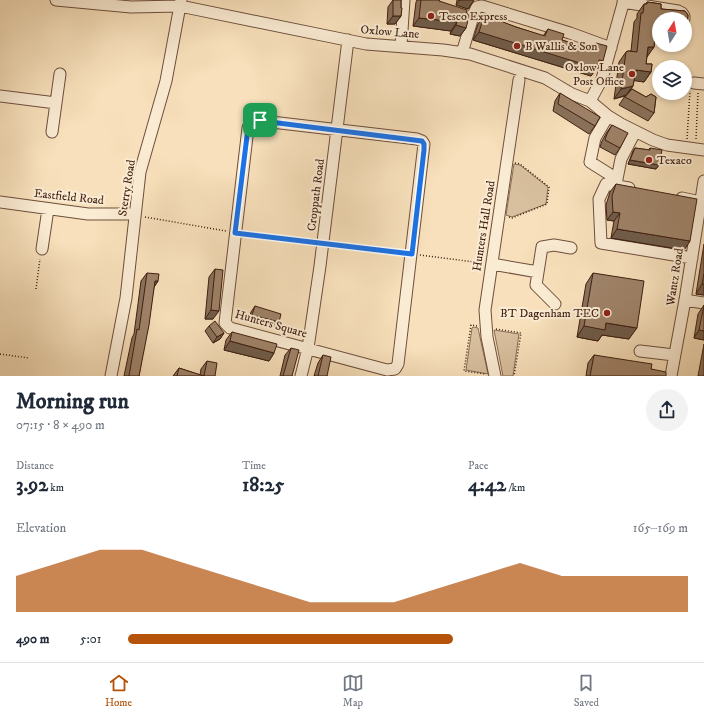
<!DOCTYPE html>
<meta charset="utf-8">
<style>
body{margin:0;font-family:"IM FELL DW Pica",serif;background:#f2f2f3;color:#1f2937;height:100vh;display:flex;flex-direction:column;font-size:15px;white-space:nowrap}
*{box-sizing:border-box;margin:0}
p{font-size:13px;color:#747a83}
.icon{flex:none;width:22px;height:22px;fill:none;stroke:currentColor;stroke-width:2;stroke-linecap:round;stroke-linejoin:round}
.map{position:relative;height:376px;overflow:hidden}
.drawer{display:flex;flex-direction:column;background:#fff;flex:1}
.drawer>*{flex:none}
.needle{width:26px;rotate:11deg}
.buttons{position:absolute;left:652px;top:12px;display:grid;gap:8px}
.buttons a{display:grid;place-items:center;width:40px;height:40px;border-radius:50%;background:#fff;box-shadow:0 2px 6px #0003;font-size:20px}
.pin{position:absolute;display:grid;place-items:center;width:34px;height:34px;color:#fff;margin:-17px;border-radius:8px;box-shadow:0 2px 6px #0006}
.round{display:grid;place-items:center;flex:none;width:42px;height:42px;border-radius:21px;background:#f2f2f3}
.head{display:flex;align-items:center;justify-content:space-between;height:68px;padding:0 16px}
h1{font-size:22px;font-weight:700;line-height:30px}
.metrics{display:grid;grid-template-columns:repeat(3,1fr);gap:6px;height:68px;padding:4px 16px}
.metrics div{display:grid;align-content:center}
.metrics b{font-size:20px;font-weight:700}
.metrics small{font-size:11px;font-weight:400}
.metrics p{font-size:11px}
.chart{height:112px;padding:8px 16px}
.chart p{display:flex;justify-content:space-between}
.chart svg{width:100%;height:72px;margin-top:4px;fill:#b45309;opacity:.7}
ul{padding:0 16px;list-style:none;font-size:13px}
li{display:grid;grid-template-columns:64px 48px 1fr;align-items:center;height:30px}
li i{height:10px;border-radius:5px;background:#b45309}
.tab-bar{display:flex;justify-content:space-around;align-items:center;height:56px;border-top:1px solid #e0e1e3;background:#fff;font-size:11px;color:#747a83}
.tab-bar a{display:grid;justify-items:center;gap:2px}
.tab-bar .current{color:#b45309}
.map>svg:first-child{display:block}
</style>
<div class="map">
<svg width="704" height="376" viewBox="0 0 704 376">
<rect width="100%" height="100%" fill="#f7e0bb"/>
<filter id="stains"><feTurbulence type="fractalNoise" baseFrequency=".005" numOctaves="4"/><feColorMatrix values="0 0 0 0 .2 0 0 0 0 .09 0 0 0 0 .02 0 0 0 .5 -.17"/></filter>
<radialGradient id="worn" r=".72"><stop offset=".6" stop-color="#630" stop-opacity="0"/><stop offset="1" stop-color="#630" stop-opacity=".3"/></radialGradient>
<!-- green -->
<path fill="#d8bf9e" stroke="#8c6e57" d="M514 164 520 165 548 187 546 204 512 217 506 215Z
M473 327 478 328 488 374 466 370 472 328Z
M494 330 519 334 513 376H503Z"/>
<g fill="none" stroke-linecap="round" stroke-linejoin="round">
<defs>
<path id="minor" d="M56 0 131 7 180 6 366 44 443 50 470 54 545 78 572 94 590 101 608 116 621 124 653 140 667 145 704 150
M623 2 678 11 682 13 684 16V19
M401 46 404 0
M462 53 474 13 477 7 482 6 570 33 611 48
M694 83 704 84
M0 96 56 103
M590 101 602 79 624 0
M608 116 595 138 590 162 617 179 616 186
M254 120 417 139 422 141 424 144 398 364 395 369 387 370 230 328 225 323 248 128 251 121Z
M52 132 60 74
M617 179 621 159 635 132
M629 188 606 184 599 199 601 243 692 258
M682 198 701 202
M0 202 88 214H135
M42 249 48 209
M492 264 538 272
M685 300 704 303
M555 304 536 285 542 247 554 245 571 248
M640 351 674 355
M111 376 126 298 140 172 166 81 181 0
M301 376 308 348 320 266 348 40
M495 376 487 337 485 310 519 80
M671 376 685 300 704 181"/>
</defs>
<!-- minor casing -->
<use href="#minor" stroke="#6d4e3b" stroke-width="13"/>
<!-- path -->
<path stroke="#3f1e10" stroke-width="1.5" stroke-dasharray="1 2" stroke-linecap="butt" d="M687 139 690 91
M696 139 698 93
M145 217 226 231
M509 217 512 218 547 204 549 187 520 164 515 163
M245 234 313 243
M333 245 403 253
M420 255 482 263
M36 289 40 259
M477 326 471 325 464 371 486 374
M496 329 521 333 514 376
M0 354 29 358"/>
<!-- minor -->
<use href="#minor" stroke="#faebd3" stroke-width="11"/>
</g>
<!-- wall -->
<path fill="#89715a" stroke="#3f1e10" d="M393 0H401V16L395 24H387L388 7Z
M417 0H439V1L466 14V28L460 36 450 34 451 31 413 26 416 2Z
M457 0H474L468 9 456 5Z
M647 2 661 4V9L685 11 688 15 687 27 685 29V19H659V35L655 34 654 47 647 56 646 64H652L651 72 644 82 634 80 633 86 628 93 632 89 646 97 651 94 656 97 654 113 648 121 619 105 625 96 614 99 619 62 626 52 628 51H631L634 22 637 18V14L644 4H646Z
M484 16 516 27 543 36 548 29 562 40 592 50 596 43 603 61 597 69H596L591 76 473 40 478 24Z
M560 93 595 126 589 134 553 111 555 101Z
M612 125 620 148 615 155 600 147 602 141 607 132Z
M635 148 649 150 650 148 659 165 656 169 628 164 633 151Z
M616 184 690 241 684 250 611 238 614 221 607 220 606 205 610 192Z
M704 244V295L696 294Z
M215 269 213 319H205L209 277Z
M147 273 158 281 154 287 139 376H124L132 338 134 334 141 281Z
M593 273 629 339 602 335 598 341 577 337 586 284Z
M704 305V340L694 338 698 314Z
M255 306 279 322 275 328 248 321 251 312Z
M209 326 224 333 220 339 213 343 205 331Z
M232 332 274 353 269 361 224 350 226 340Z
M704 344V376H698Z
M291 348 292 376H280L285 355Z
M323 355 327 376H314L318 363Z
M594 355 651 369 666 376H586L588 363Z
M207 361 215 376H173L179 368 200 375 201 369Z"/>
<!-- shaded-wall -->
<path fill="#6f5c4a" stroke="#3f1e10" d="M460 0H474L468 9 456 5Z
M393 16H401L395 24H387Z
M419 18 457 22 451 31 413 26Z
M656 24H659V35L649 34Z
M456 25 466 28 460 36 450 34Z
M479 32 599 60 603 61 597 69H596L591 76 473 40Z
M648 47H654L647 57Z
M636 70 651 72 644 82 629 80Z
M633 86 626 95 614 99 621 89Z
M630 160 659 165 656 169 628 164Z
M613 212 620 213 614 221 607 220Z
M617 229 690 241 684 250 611 238Z
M155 281H158L152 290Z
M702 284H704V295L696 294Z
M211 310 219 311 213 319H205Z
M252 315 279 322 275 328 248 321Z
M606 323 637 328 629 339 602 335 598 341 577 337 584 326Z
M699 330 704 331V340L694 338Z
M224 333 220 339 213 343 217 337Z
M230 341 274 353 269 361 224 350Z"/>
<!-- building -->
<path fill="#9f8369" stroke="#3f1e10" d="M393 0H401V8H402L401 16H393Z
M421 0H439V1L467 10 466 14 469 15V17L466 28 456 25 457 22 419 18Z
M647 2 661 4V9L685 11 688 15 687 27 685 26V19H659V24H656L654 47H648L646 64H652L651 72 636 70 633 86 621 89 626 52 628 51 637 52 641 13H643L644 4H647Z
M484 16 503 21V22L516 27 545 36 548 29 564 34 562 40 594 50 596 43 607 46 603 61 599 60 596 68 479 32Z
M632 89 646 97 651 94 656 97 654 113 625 97Z
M560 93 600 117 595 126 558 104Z
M612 125 628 133 620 148 605 140 607 134Z
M635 148 650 150V148L662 150 659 165 630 160Z
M616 184 697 199 690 241 617 229 620 213 613 212 612 196Z
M215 269 223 270 219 311 211 310Z
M147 273 159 274 158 281H155L149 325 139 376H129L137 329 139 330Z
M593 273 644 281 637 328 606 323 605 330 584 326Z
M704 274V284H702Z
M704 305V331L699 330Z
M255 306 281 314 279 322 252 315Z
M215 321 224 333 217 337 209 326Z
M232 332 277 344 274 353 230 341Z
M291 348 299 350 292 376H283Z
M323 355 331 357 327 376H318Z
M594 355 652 364 651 369 666 372V376H590Z
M207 361 217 363 215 376H177L179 368 204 376Z"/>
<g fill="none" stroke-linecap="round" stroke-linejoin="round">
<defs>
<path id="route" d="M254 120 422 141 424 144V150L412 254 235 233 248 128 251 121Z"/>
</defs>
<!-- route casing -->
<use href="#route" stroke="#fff" stroke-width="8"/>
<!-- route -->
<use href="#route" stroke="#1a73e8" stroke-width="5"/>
</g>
<!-- markers -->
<g fill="#8f2418" stroke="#faebd3" stroke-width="1.5">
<circle cx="431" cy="16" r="4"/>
<circle cx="517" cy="46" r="4"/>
<circle cx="632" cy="74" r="4"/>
<circle cx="649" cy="160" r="4"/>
<circle cx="607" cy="313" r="4"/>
</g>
<g text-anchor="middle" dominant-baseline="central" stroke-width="4" stroke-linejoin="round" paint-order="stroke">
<!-- poi labels -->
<g font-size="12" fill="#3f1e10" stroke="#faebd3" text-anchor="start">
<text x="439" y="16">Tesco Express</text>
<text x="525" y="46">B Wallis &amp; Son</text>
<text x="624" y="67" text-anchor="end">Oxlow Lane<tspan x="624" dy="14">Post Office</tspan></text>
<text x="657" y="160">Texaco</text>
<text x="599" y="313" text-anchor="end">BT Dagenham TEC</text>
</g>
<!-- street labels -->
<g font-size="12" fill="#3f1e10" stroke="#faebd3">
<text transform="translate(390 32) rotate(5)">Oxlow Lane</text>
<text transform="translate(127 188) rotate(-81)">Sterry Road</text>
<text transform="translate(316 195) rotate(-83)">Croppath Road</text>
<text transform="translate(69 197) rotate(6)">Eastfield Road</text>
<text transform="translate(484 226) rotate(-81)">Hunters Hall Road</text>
<text transform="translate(675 277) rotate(-81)">Wantz Road</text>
<text transform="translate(271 324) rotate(16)">Hunters Square</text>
</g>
</g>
<rect width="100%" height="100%" filter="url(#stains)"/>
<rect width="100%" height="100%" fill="url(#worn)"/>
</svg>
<div class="buttons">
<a><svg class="needle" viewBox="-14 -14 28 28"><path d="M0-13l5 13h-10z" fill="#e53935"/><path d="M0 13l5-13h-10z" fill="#747a83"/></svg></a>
<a><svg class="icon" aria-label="layers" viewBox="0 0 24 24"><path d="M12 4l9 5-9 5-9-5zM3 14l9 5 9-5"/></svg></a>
</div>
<div class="pin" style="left:260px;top:120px;background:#1e9e55"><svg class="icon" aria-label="arrive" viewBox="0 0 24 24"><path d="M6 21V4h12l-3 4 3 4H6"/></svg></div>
</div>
<section class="drawer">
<div class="head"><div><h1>Morning run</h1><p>07:15 · 8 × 490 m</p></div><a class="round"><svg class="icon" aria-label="share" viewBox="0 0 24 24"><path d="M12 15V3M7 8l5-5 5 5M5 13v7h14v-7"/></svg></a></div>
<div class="metrics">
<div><p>Distance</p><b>3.92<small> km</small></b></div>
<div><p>Time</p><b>18:25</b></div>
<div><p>Pace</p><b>4:42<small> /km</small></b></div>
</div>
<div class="chart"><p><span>Elevation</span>165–169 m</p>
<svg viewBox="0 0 160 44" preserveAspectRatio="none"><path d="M0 44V22L10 14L20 6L30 6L40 14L50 22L60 30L70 38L80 38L90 38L100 30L110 22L120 14L130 22L140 22L150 22L160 22V44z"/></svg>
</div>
<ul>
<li><b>490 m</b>5:01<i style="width:58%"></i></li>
</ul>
</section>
<nav class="tab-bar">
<a class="current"><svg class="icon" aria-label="home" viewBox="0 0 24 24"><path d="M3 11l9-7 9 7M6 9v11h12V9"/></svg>Home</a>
<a><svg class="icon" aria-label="map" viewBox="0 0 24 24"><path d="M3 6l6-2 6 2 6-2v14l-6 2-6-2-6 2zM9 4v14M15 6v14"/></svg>Map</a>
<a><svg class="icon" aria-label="saved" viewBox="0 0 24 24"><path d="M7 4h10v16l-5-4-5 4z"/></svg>Saved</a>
</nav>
